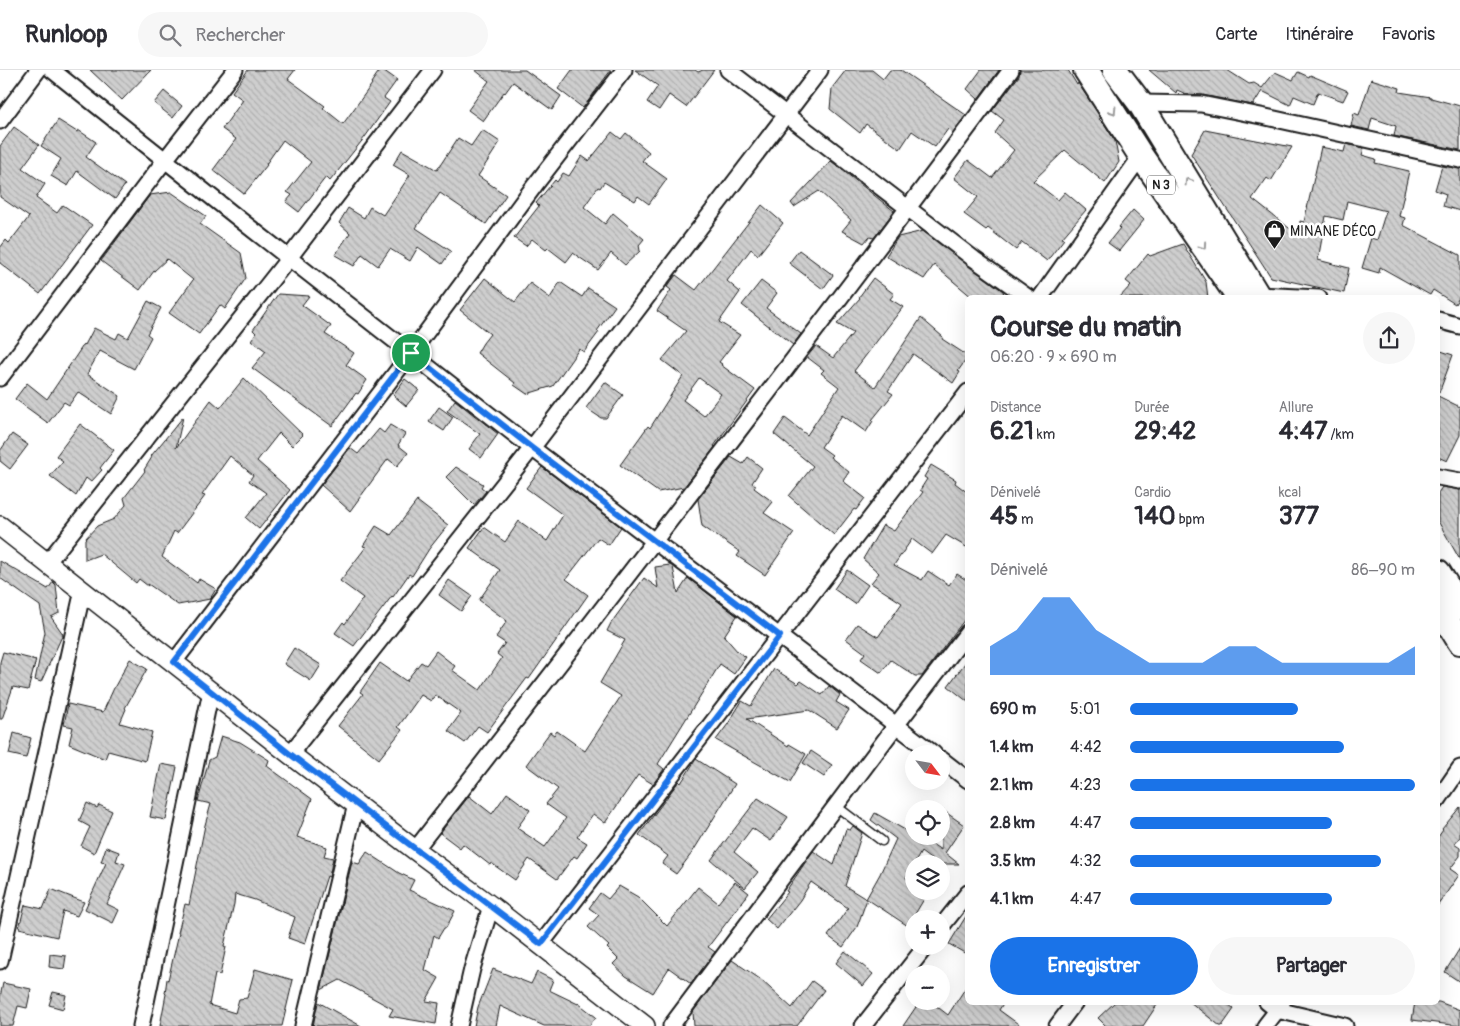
<!DOCTYPE html>
<html lang="fr">
<meta charset="utf-8">
<style>
body{margin:0;font-family:Pangolin,sans-serif;background:#f7f7f7;color:#2b2b33;height:100vh;display:flex;flex-direction:column;font-size:19px;white-space:nowrap}
*{box-sizing:border-box;margin:0}
p{font-size:16px;color:#7c7c81}
.icon{flex:none;width:28px;height:28px;fill:none;stroke:currentColor;stroke-width:2;stroke-linecap:round;stroke-linejoin:round}
.map{position:relative;flex:1;overflow:hidden}
.panel{position:absolute;left:965px;top:225px;width:475px;height:710px;display:flex;flex-direction:column;background:#fff;border-radius:8px;box-shadow:0 5px 20px #0002}
.panel>*{flex:none}
.needle{width:32px;rotate:121deg}
.tools{position:absolute;left:905px;top:675px;display:grid;gap:10px}
.tools a{display:grid;place-items:center;width:45px;height:45px;border-radius:50%;background:#fff;box-shadow:0 5px 20px #0002;font-size:25px}
.pin{position:absolute;display:grid;place-items:center;width:42px;height:42px;color:#fff;margin:-21px;border:2px solid #fff;border-radius:50%;box-shadow:0 1px 5px #0007}
.round{display:grid;place-items:center;flex:none;width:52px;height:52px;border-radius:26px;background:#f7f7f7}
.overview{display:flex;align-items:center;justify-content:space-between;height:85px;padding:0 25px}
h1{font-size:28px;font-weight:800;line-height:38px}
.stats{display:grid;grid-template-columns:repeat(3,1fr);gap:8px;height:85px;padding:5px 25px}
.stats div{display:grid;align-content:center}
.stats b{font-size:25px;font-weight:800}
.stats small{font-size:14px;font-weight:400}
.stats p{font-size:14px}
.chart{height:140px;padding:10px 25px}
.chart p{display:flex;justify-content:space-between}
.chart svg{width:100%;height:90px;margin-top:5px;fill:#1a73e8;opacity:.7}
.cta{display:flex;gap:10px;margin-top:auto;padding:10px 25px}
.cta a{flex:1;height:58px;border-radius:30px;background:#1a73e8;color:#fff;font-size:20px;font-weight:800;line-height:58px;text-align:center}
.cta a+a{background:#f7f7f7;color:#2b2b33}
ul{padding:0 25px;list-style:none;font-size:16px}
li{display:grid;grid-template-columns:80px 60px 1fr;align-items:center;height:38px}
li i{height:12px;border-radius:6px;background:#1a73e8}
header{display:flex;align-items:center;gap:30px;box-sizing:border-box;height:70px;padding:0 25px;background:#fff;border-bottom:1px solid #e1e1e2}
header strong{font-size:24px}
nav{display:flex;gap:28px;margin-inline-start:auto;font-size:18px}
.search{width:350px;height:45px;background:#f7f7f7;display:flex;align-items:center;gap:12px;box-sizing:border-box;padding:0 18px;border-radius:28px;color:#7c7c81;font-size:19px}
.map>svg:first-child{display:block}
</style>
<header>
<strong>Runloop</strong>
<div class="search"><svg class="icon" aria-label="search" viewBox="0 0 24 24"><circle cx="10" cy="10" r="6"/><path d="M15 15l6 6"/></svg>Rechercher</div>
<nav><a>Carte</a><a>Itinéraire</a><a>Favoris</a></nav>
</header>
<div class="map">
<svg width="1460" height="956" viewBox="0 0 1460 956">
<defs>
<pattern id="building-back-hatch" width="6" height="6" patternUnits="userSpaceOnUse" patternTransform="scale(1.25)"><rect width="6" height="6" fill="#cecece"/><path d="M-1 5l2 2M0 0l6 6M5-1l2 2" fill="none" stroke="#b0b0b0"/></pattern>
</defs>
<rect width="100%" height="100%" fill="#fff"/>
<filter id="ink" filterUnits="userSpaceOnUse"><feTurbulence type="fractalNoise" baseFrequency=".02" numOctaves="2"/><feDisplacementMap in="SourceGraphic" scale="10" xChannelSelector="R" yChannelSelector="G"/><feConvolveMatrix kernelMatrix="1 2 1 2 8 2 1 2 1" color-interpolation-filters="sRGB"/></filter>
<g filter="url(#ink)">
<!-- building -->
<path fill="url(#building-back-hatch)" stroke="#1c1c1c" fill-rule="evenodd" d="M90 0H151L122 30Z
M248 0H295L288 9 325 36 323 38 343 54 372 14 371 13 380 0H383L397 10 384 28 390 32 365 67 330 111 326 107 299 142 286 132 292 125 287 122 311 92 283 70 266 94 267 95 244 124 213 100 236 69 222 59 243 30 232 22Z
M475 0H525L561 26 552 40 513 12 505 23 504 22 483 51 468 40 489 11Z
M572 0H611L583 38 558 19Z
M635 0H695L698 2 703 0H714L686 37 669 25 659 40 647 32 658 16Z
M846 0H872L883 9 890 0H901L966 45 952 63 948 59 935 77 912 61 900 79 866 54 860 63 830 39 832 18Z
M981 0H999L978 29 967 19Z
M1020 0H1068L1077 15 1078 13 1101 48 1099 49 1105 55 1115 71 1119 92 1105 113 1065 80 1033 111 1058 130 1065 122 1086 140 1062 168 1064 169 1047 191 1022 172 1016 180 988 158 986 160 964 144 978 127 954 108 968 90 992 108 1014 80 995 63 1004 50 992 41 1019 6Z
M1149 0H1227L1249 14 1254 13 1262 18 1275 2 1293 10 1298 2 1309 7 1310 5 1348 21 1343 31 1318 22 1313 34 1294 26 1290 35 1262 21 1253 35 1203 25 1186 24 1177 20 1176 23Z
M1371 9 1400 18 1399 22 1431 27V28L1460 36V80L1394 66 1396 56 1372 48 1369 60 1351 56 1354 43 1359 45Z
M164 21 182 36 173 48 154 33Z
M58 50 77 62 78 60 96 72 86 87 125 115 115 129 77 101 68 116 51 106 61 89 41 76Z
M14 57 39 75 22 98 45 114 36 128 57 143 63 135 92 155 40 224 0 193V178L6 170 9 173 29 147 0 127V76Z
M482 60 500 72 478 106 506 125 486 154 440 123 416 158 451 181 442 194 418 177 410 191 390 179 378 196 362 184 354 196 335 185 350 163 339 153 348 138 364 148 370 137 383 145 410 105 393 95 402 80 437 100 458 68 471 76Z
M1205 60 1292 77 1271 111 1267 108 1252 129 1298 165 1300 151 1304 152 1321 77 1344 82 1346 74 1364 78 1362 85 1376 89 1375 93 1409 101 1399 146 1405 148 1403 155 1460 185V226L1455 234 1433 220 1430 225 1380 197 1379 203 1362 198 1371 168 1377 170 1386 141 1347 131 1343 150 1326 146 1318 190 1349 198 1344 223 1271 207 1191 84Z
M612 62 621 69 626 63 649 82 642 91 667 109 649 134 638 126 635 131 604 112 600 118 598 117 584 137 605 154 613 143 644 169 639 175 640 181 625 195 611 183 598 200 573 183 566 192 548 178 546 180 532 169 526 176 514 168 539 136 536 133 555 110 557 112 563 103 569 106 582 86 589 91Z
M831 91 894 141 874 168 869 167 864 173 842 161 851 150 819 121 794 137 791 133Z
M1442 96 1460 99V141L1443 136 1446 124 1435 120Z
M171 122 206 146 200 154 241 183 246 208 225 239 220 235 199 264 169 243 193 210 167 189 154 201 140 220 101 191 150 125Z
M762 135 783 153 758 185 751 179 727 211 740 222 719 252 740 265 719 292 722 294 721 295 755 320 714 376 715 377 684 417 658 422 620 395 648 356 650 358 683 306 662 290 686 261 657 241 671 220 667 217 676 205 696 220ZM699 308 721 324 704 346 683 330Z
M1133 140 1144 150 1119 181 1108 173 1120 158 1119 157Z
M923 161 1003 221 1005 228H973L934 195 924 209 886 186 898 167Z
M1183 174 1206 212 1208 228H1119L1131 215 1126 211 1148 184 1150 186Z
M799 180 833 205 823 219 789 193Z
M485 208 515 232 530 213 550 228 560 212 582 227 588 218 615 236 597 261 599 262 584 282 579 279 553 316 527 324 514 315 515 313 477 283 483 273 490 264 460 240Z
M873 208 894 224 890 229 903 237 854 301 875 317 921 248 943 267 942 269 968 286V287L958 301 960 302 953 313 913 284 888 321 893 324 872 350 873 351 866 362 842 345 821 377 832 385 830 387 849 402 843 411 865 428 856 440 854 439 834 465 789 426 813 396 774 364 785 348 807 365 839 317 821 303 824 300 807 287 816 276 833 288 853 263 837 254 860 228 859 227Z
M761 211 777 223 766 238 801 264 793 275 742 235Z
M278 224 309 226 302 235 331 256 325 264 354 283 346 295 367 310 358 324 356 323 332 356 252 298 266 281 251 270 256 263 253 260Z
M148 231 161 238 147 264 151 267 134 299 100 281 87 304 120 326 111 344 78 322 69 335 64 332 48 353 15 329 27 313 47 329 84 274 85 275 94 258 116 269 119 263 128 268Z
M1438 280 1453 285 1439 323H1438Z
M244 308 303 365 292 376 279 363 257 391 290 420 259 459 246 448 266 423 249 411 253 405 230 386 202 425 205 426 177 463 174 461 162 487 197 513 199 509 216 519 210 529 178 535 148 514V516L139 509 136 513 101 484 85 490V469L97 456 114 449 126 435 124 428 145 401 144 400 152 387 151 386 183 347 176 378 211 330 220 338Z
M405 309 419 320 406 336 393 325Z
M605 312 623 325 606 348H601L586 338Z
M1438 326 1460 337V365L1447 391 1438 387Z
M455 330 498 364 481 388 469 379 480 364 447 341Z
M439 337 453 347 444 361 429 351Z
M80 354 114 380 100 398 102 400 91 412 86 408 76 426 50 406 63 391 56 386Z
M390 355 405 364 398 375 408 383 397 396 388 389 350 441 321 415 350 378 358 384 379 359 384 363Z
M12 364 28 375 10 399 0 391V381Z
M731 387 743 394 748 387 762 398 752 413 756 415 754 418 773 432 764 443 794 463 765 505 737 486 740 482 702 456 698 429Z
M931 395 956 410 955 413 968 423V478L946 465 932 484 912 469 894 495 922 510 928 501 949 515 957 504 968 511V545L922 606H915L891 590 881 603 861 589 865 583 846 569 857 554 878 567 902 533 871 513 879 503 863 489 883 455 894 461 923 422 920 420 927 409 924 407Z
M456 397 483 414 481 417 486 421 474 435 446 407Z
M542 397 621 457 609 475 598 468 566 509 588 525 529 609 527 608 487 662 478 656 465 673 448 661 461 643 435 625 431 631 421 625 398 657 402 660 379 689 338 656 363 624 360 622 380 593 406 611 421 592 426 595 436 581 455 596 452 600 480 620 502 588 497 584 505 573 496 567 507 551 479 530 500 500 469 478 484 457 505 472 519 451 547 471 563 445 526 418Z
M1442 417 1460 420V490L1438 451V423Z
M417 431 448 455 429 479 412 506 409 504 393 527 392 526 354 576 335 563 343 552 345 554 363 528 340 511 366 477 363 476 376 456 391 465Z
M0 491 48 519 53 512 56 515 59 543 51 547 63 564 41 612 35 610 45 562 40 536 0 508Z
M670 495 673 497 678 523 688 508 737 546 724 566 738 582 746 587 734 604 720 594 658 694 664 699 653 714 638 705 605 753 593 744 577 767 587 773 577 788 574 786 557 809 529 789 515 810 491 793 490 795 463 774 460 778 440 763 469 726 492 744 507 723 530 740 517 758 545 777 566 748 546 734 558 719 526 695 550 662 554 665 557 661 585 681 621 626 600 613 625 570 607 561 611 553 644 508 658 518 655 497Z
M847 500 868 515 855 534 834 519Z
M449 510 472 526 461 541 439 525Z
M294 578 321 595 311 611 284 594Z
M3 582 36 590 28 620 13 617 2 649H0V592Z
M130 589 147 599 125 638 126 639 120 653 152 662 145 691 108 681 105 689 69 674 73 657 64 655 68 634 103 642 114 618Z
M968 589V632L948 616Z
M774 599 798 614 801 611 822 625 829 616 840 625 836 632 849 640 837 658 809 640 747 649 788 676 789 674 806 684 790 712 716 670 728 654 742 631 751 636Z
M14 663 31 668 26 688 9 684Z
M221 666 240 672 269 690 267 696 312 729 297 767 327 777 324 786 333 788 329 807 327 806 305 874 288 868 295 847 255 830 235 824 234 834 224 876 226 877 220 905 215 904 209 935 235 943 239 929 247 928 255 899 293 910 282 956H160L166 924 165 923 167 909 168 910 179 863H178L185 834 189 835 205 755 211 734 198 731 209 690 215 687Z
M811 681 832 695 824 707 803 693Z
M696 689 735 714 692 783 676 804 662 794 668 786 639 765 679 711 681 713Z
M161 694 177 697 166 750 150 747Z
M758 728 788 747 771 771 752 758 734 782 758 802 745 818 711 790Z
M87 733 97 738 99 735 112 741 94 783 81 776 90 757 79 751Z
M1460 737V767L1454 774 1460 778V786L1450 799 1459 805 1438 835V767L1443 760 1442 759Z
M941 739 964 755 945 783 959 794H937L921 782 906 808 914 813V823L924 829 908 856 867 829 857 857 843 877 828 866 848 838 811 812 800 830 777 859 766 849 788 822 786 821 813 781 834 795 846 759 850 760 853 756 862 763 845 816 866 829 880 804 896 769 871 750 875 743 914 765V766H916L928 773 929 772 941 780Z
M106 777 119 782 116 791 125 794 107 834 119 840 113 853 85 839 106 793 101 792Z
M367 782 399 803 414 810 409 820 455 841 446 858H444L438 868 434 865 425 900 439 908 426 931 439 933 436 954 389 946 393 939 340 910 321 920 352 792 359 794Z
M735 812 749 823 708 877 715 882 691 914 669 898 653 923 626 906 613 894 618 889 607 878 609 876 588 857 599 845 589 838 600 823 608 829 619 816 638 827 667 856 698 817 718 833Z
M51 819 84 832 77 846 63 841 57 867 19 858 25 835 43 839Z
M968 843V885L949 874Z
M1460 878V912L1445 902Z
M845 881 873 904 863 916 836 893Z
M50 884 66 886 64 899 49 897Z
M732 890 760 909 792 938 812 911 824 920 797 956H694L693 942Z
M493 899 531 914 537 902 553 910 549 920 578 934V933L596 947 589 956H544L500 936 496 956H474L478 937Z
M3 913 31 919 27 938 18 936 13 956H0V927Z
M968 914V932H1004L999 940 1021 956H903L920 931H930L948 945Z
M53 922 66 925 63 939 49 935Z
M318 932 361 956H313Z
M1115 932H1159L1143 956H1106L1098 948Z
M1190 932H1226L1234 939 1222 956H1220Z
M1415 932H1439L1460 940V956L1412 950Z"/>
<g fill="none" stroke-linecap="round" stroke-linejoin="round">
<defs>
<path id="service" d="M836 736 882 771"/>
<path id="minor" d="M52 0 248 156 532 378 934 684
M728 0 974 189 1029 228
M1140 33 1201 34 1266 47 1460 90
M0 51 38 0
M1258 225 1319 228
M1040 228 1141 86
M1438 250 1460 256
M0 308 165 90 235 0
M1438 407 1460 411
M47 493 289 188 433 0
M174 592 411 283 535 115 624 0
M290 684 532 378 820 0
M941 689 968 710
M1438 730 1460 698
M415 780C616 522 816 263 1011 0
M941 857 968 823
M541 874 968 322
M0 891 83 520
M1267 932 1277 940 1345 956
M141 956 211 621
M303 956 356 734
M459 956 472 899 491 836
M671 956 897 654 968 562
M863 956 926 876
M1057 956 1075 932
M1265 956 1282 934"/>
<path id="tertiary" d="M0 456 290 684 415 780 491 836 645 956"/>
<path id="primary" d="M1086 0 1141 86 1239 228
M1115 0 1140 33 1259 228
M1438 502 1460 537
M1438 536 1460 572"/>
</defs>
<!-- service casing -->
<use href="#service" stroke="#1c1c1c" stroke-width="11"/>
<!-- minor casing -->
<use href="#minor" stroke="#1c1c1c" stroke-width="19"/>
<!-- tertiary casing -->
<use href="#tertiary" stroke="#1c1c1c" stroke-width="22"/>
<!-- primary casing -->
<use href="#primary" stroke="#1c1c1c" stroke-width="28"/>
<!-- service -->
<use href="#service" stroke="#fff" stroke-width="8"/>
<!-- minor -->
<use href="#minor" stroke="#fff" stroke-width="15"/>
<!-- tertiary -->
<use href="#tertiary" stroke="#fff" stroke-width="19"/>
<!-- primary -->
<use href="#primary" stroke="#fff" stroke-width="24"/>
</g>
<!-- one-way arrows -->
<defs><path id="oneway-chevron" d="M-2-3.5L2.5 0L-2 3.5" fill="none" stroke-width="1.6" stroke-linecap="round" stroke-linejoin="round" transform="scale(1.25)"/></defs>
<g stroke="#999">
<use href="#oneway-chevron" transform="translate(1113 41) rotate(58)"/>
<use href="#oneway-chevron" transform="translate(1188 111) rotate(-122)"/>
<use href="#oneway-chevron" transform="translate(1203 176) rotate(55)"/>
</g>
</g>
<g fill="none" stroke-linecap="round" stroke-linejoin="round" filter="url(#ink)">
<defs>
<path id="route" d="M411 283 532 378 780 566 541 874 290 684 174 592Z"/>
</defs>
<!-- route casing -->
<use href="#route" stroke="#fff" stroke-width="10"/>
<!-- route -->
<use href="#route" stroke="#1a73e8" stroke-width="6"/>
</g>
<!-- icons -->
<defs>
<symbol id="shop-pin" viewBox="-11 -11 22 30"><path d="M0 17L-7.5 6A9.5 9.5 0 1 1 7.5 6Z" fill="#1c1c1c" stroke="#fff"/><path d="M-5-2.5h2.3a2.7 3.5 0 0 1 5.4 0H5L5.5 6h-11ZM-1.5-2.5h3a1.5 2.3 0 0 0-3 0Z" fill="#fff"/></symbol>
</defs>
<g fill-rule="evenodd">
<use href="#shop-pin" x="1262" y="148" width="25" height="34"/>
</g>
<g text-anchor="middle" dominant-baseline="central" stroke-width="5" stroke-linejoin="round" paint-order="stroke">
<!-- shield labels -->
<rect fill="#fff" stroke="#606060" stroke-width="1" x="1147" y="105.5" width="28" height="19" rx="4"/>
<g font-size="12" font-weight="bold" fill="#1c1c1c">
<text x="1161" y="115">N 3</text>
</g>
<!-- poi labels -->
<g font-size="14" fill="#1c1c1c" stroke="#fff" text-anchor="start">
<text x="1290" y="161">MINANE DÉCO</text>
</g>
</g>
</svg>
<div class="tools">
<a><svg class="needle" viewBox="-14 -14 28 28"><path d="M0-13l5 13h-10z" fill="#e53935"/><path d="M0 13l5-13h-10z" fill="#7c7c81"/></svg></a>
<a><svg class="icon" aria-label="locate" viewBox="0 0 24 24"><circle cx="12" cy="12" r="6"/><path d="M12 2v4M12 18v4M2 12h4M18 12h4"/></svg></a>
<a><svg class="icon" aria-label="layers" viewBox="0 0 24 24"><path d="M12 4l9 5-9 5-9-5zM3 14l9 5 9-5"/></svg></a>
<a>+</a>
<a>−</a>
</div>
<div class="pin" style="left:411px;top:283px;background:#1e9e55"><svg class="icon" aria-label="arrive" viewBox="0 0 24 24"><path d="M6 21V4h12l-3 4 3 4H6"/></svg></div>
<section class="panel">
<div class="overview"><div><h1>Course du matin</h1><p>06:20 · 9 × 690 m</p></div><a class="round"><svg class="icon" aria-label="share" viewBox="0 0 24 24"><path d="M12 15V3M7 8l5-5 5 5M5 13v7h14v-7"/></svg></a></div>
<div class="stats">
<div><p>Distance</p><b>6.21<small> km</small></b></div>
<div><p>Durée</p><b>29:42</b></div>
<div><p>Allure</p><b>4:47<small> /km</small></b></div>
</div>
<div class="stats">
<div><p>Dénivelé</p><b>45<small> m</small></b></div>
<div><p>Cardio</p><b>140<small> bpm</small></b></div>
<div><p>kcal</p><b>377</b></div>
</div>
<div class="chart"><p><span>Dénivelé</span>86–90 m</p>
<svg viewBox="0 0 160 44" preserveAspectRatio="none"><path d="M0 44V30L10 22L20 6L30 6L40 22L50 30L60 38L70 38L80 38L90 30L100 30L110 38L120 38L130 38L140 38L150 38L160 30V44z"/></svg>
</div>
<ul>
<li><b>690 m</b>5:01<i style="width:59%"></i></li>
<li><b>1.4 km</b>4:42<i style="width:75%"></i></li>
<li><b>2.1 km</b>4:23<i style="width:100%"></i></li>
<li><b>2.8 km</b>4:47<i style="width:71%"></i></li>
<li><b>3.5 km</b>4:32<i style="width:88%"></i></li>
<li><b>4.1 km</b>4:47<i style="width:71%"></i></li>
</ul>
<div class="cta"><a>Enregistrer</a><a>Partager</a></div>
</section>
</div>
